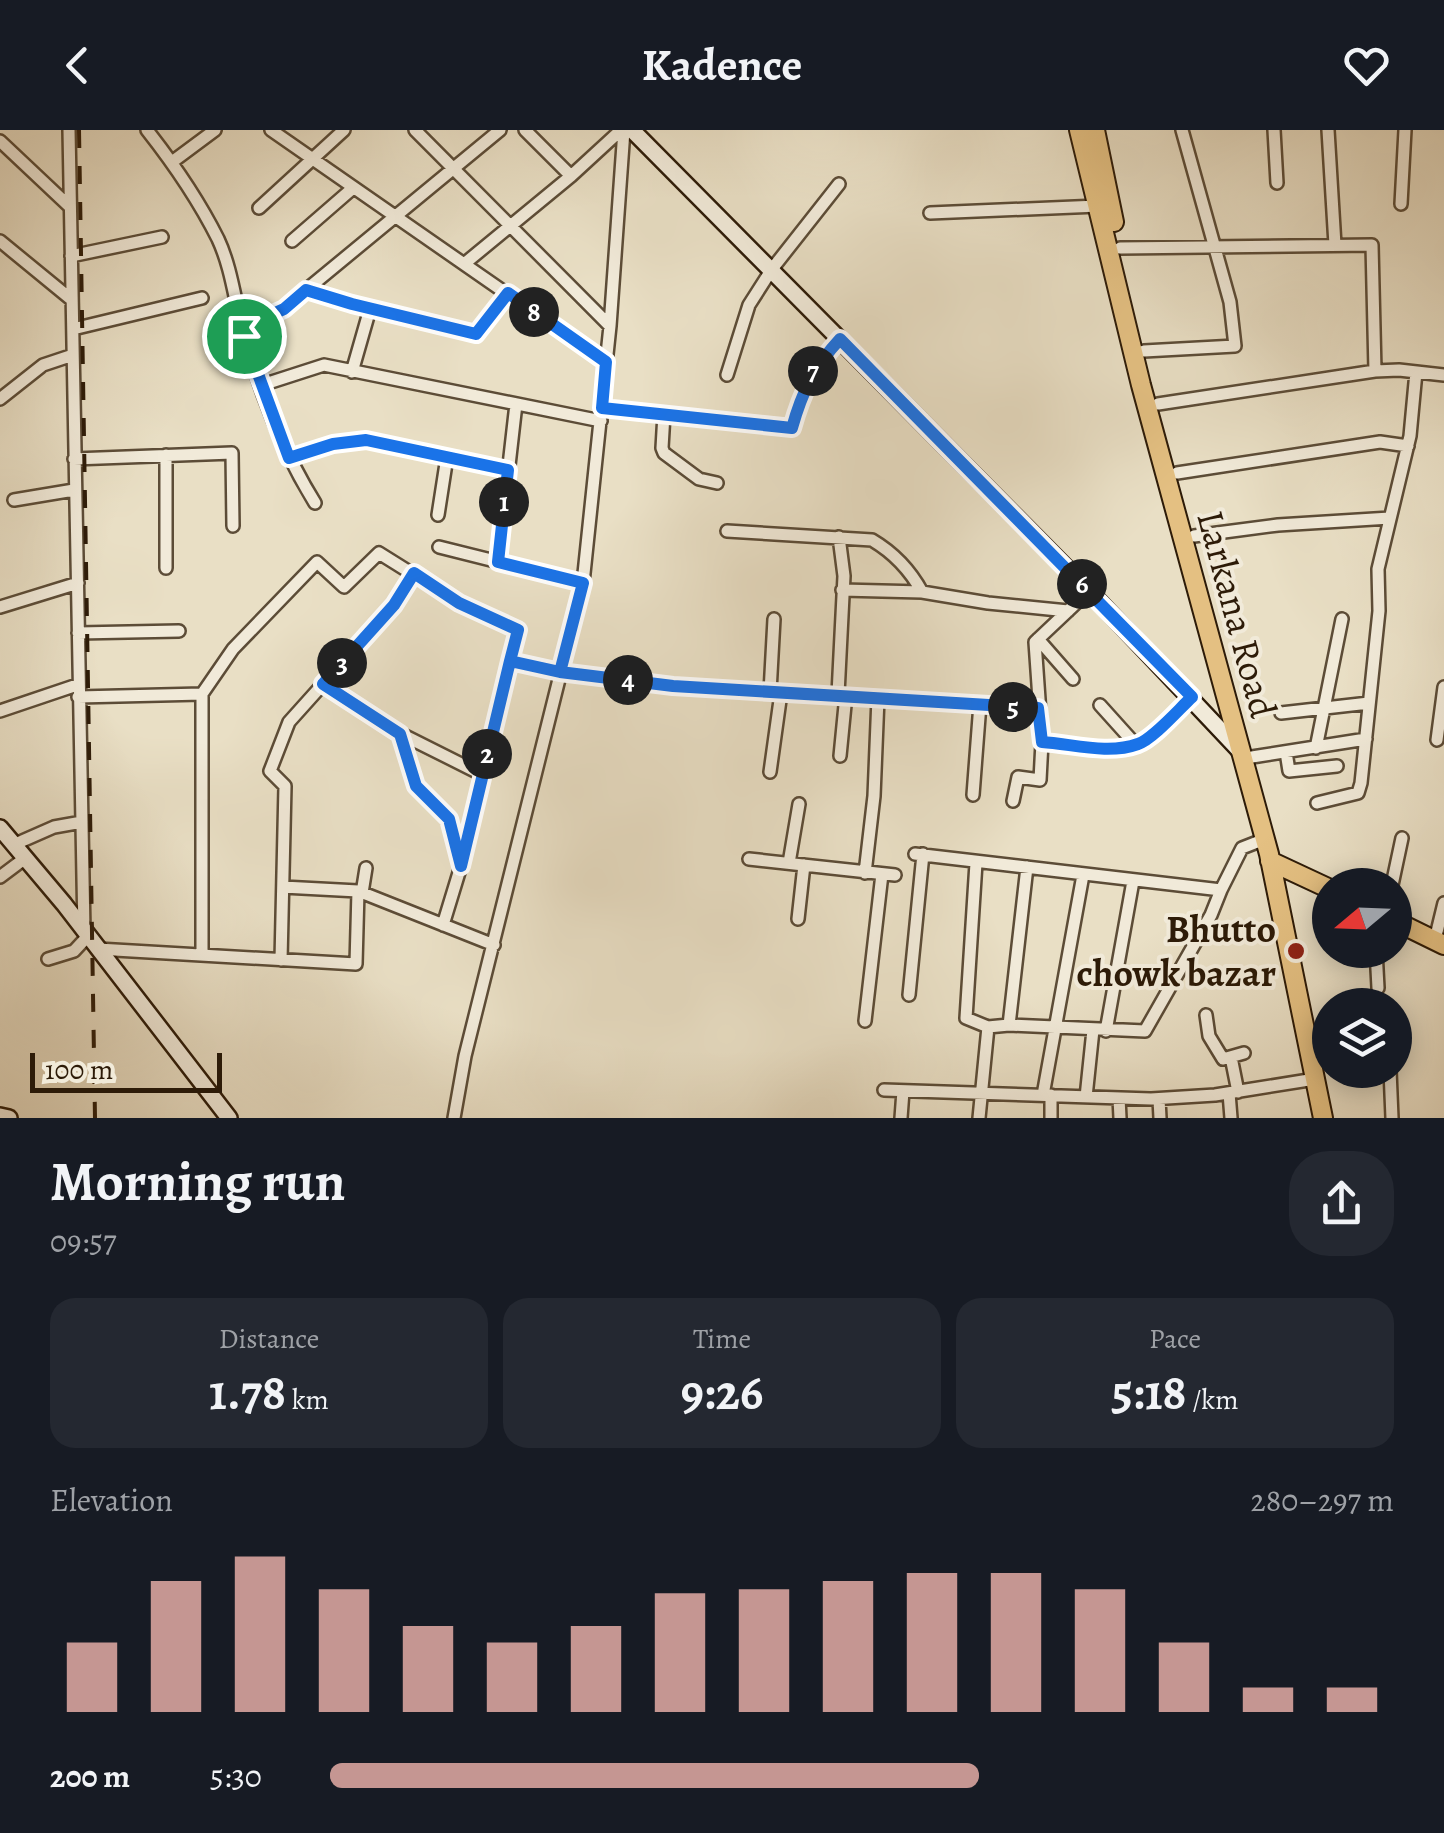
<!DOCTYPE html>
<meta charset="utf-8">
<style>
body{margin:0;font-family:Alegreya,serif;background:#242831;color:#f1f3f6;height:100vh;display:flex;flex-direction:column;font-size:38px;white-space:nowrap}
*{box-sizing:border-box;margin:0}
p{font-size:32px;color:#9ea1a6}
.icon{flex:none;width:55px;height:55px;fill:none;stroke:currentColor;stroke-width:2;stroke-linecap:round;stroke-linejoin:round}
.map{position:relative;height:988px;overflow:hidden}
.details{display:flex;flex-direction:column;background:#171b24;flex:1}
.details>*{flex:none}
.needle{width:65px;rotate:251deg}
.tools{position:absolute;left:1312px;top:738px;display:grid;gap:20px}
.tools a{display:grid;place-items:center;width:100px;height:100px;border-radius:50%;background:#171b24;box-shadow:0 5px 25px #0003;font-size:50px}
.scale{position:absolute;left:30px;bottom:25px;width:192px;box-sizing:border-box;padding-left:10px;border:5px solid #2d1b08;border-top:0;font-size:28px;line-height:35px;white-space:nowrap;color:#2d1b08;-webkit-text-stroke:8px #f1ead9;paint-order:stroke}
.pin{position:absolute;display:grid;place-items:center;width:85px;height:85px;color:#fff;margin:-42px;border:5px solid #fff;border-radius:50%;box-shadow:0 2px 10px #0007}
.km{position:absolute;width:50px;height:50px;margin:-25px;border-radius:50%;background:#222;color:#fff;font-size:28px;line-height:50px;text-align:center}
.round{display:grid;place-items:center;flex:none;width:105px;height:105px;border-radius:40px;background:#242831}
.overview{display:flex;align-items:center;justify-content:space-between;height:170px;padding:0 50px}
h1{font-size:55px;font-weight:700;line-height:75px}
.figures{display:grid;grid-template-columns:repeat(3,1fr);gap:15px;height:170px;padding:10px 50px}
.figures div{display:grid;align-content:center;border-radius:25px;background:#242831;text-align:center}
.figures b{font-size:50px;font-weight:700}
.figures small{font-size:28px;font-weight:400}
.figures p{font-size:28px}
.chart{height:280px;padding:20px 50px}
.chart p{display:flex;justify-content:space-between}
.chart svg{width:100%;height:180px;margin-top:10px;stroke:#c59692;stroke-width:6}
ul{padding:0 50px;list-style:none;font-size:32px}
li{display:grid;grid-template-columns:160px 120px 1fr;align-items:center;height:75px}
li i{height:25px;border-radius:12px;background:#c59692}
header{display:flex;justify-content:space-between;align-items:center;height:130px;padding:0 50px;background:#171b24;font-size:45px;font-weight:700}
.map>svg:first-child{display:block}
</style>
<header><svg class="icon" aria-label="back" viewBox="0 0 24 24"><path d="M15 5l-7 7 7 7"/></svg>Kadence<svg class="icon" aria-label="heart" viewBox="0 0 24 24"><path d="M12 20l-8-8c-3-5 5-10 8-4 3-6 11-1 8 4z"/></svg></header>
<div class="map">
<svg width="1444" height="988" viewBox="0 0 1444 988">
<rect width="100%" height="100%" fill="#e9dfc5"/>
<filter id="stains"><feTurbulence type="fractalNoise" baseFrequency=".002" numOctaves="4"/><feColorMatrix values="0 0 0 0 .2 0 0 0 0 .09 0 0 0 0 .02 0 0 0 .5 -.17"/></filter>
<radialGradient id="worn" r=".72"><stop offset=".6" stop-color="#630" stop-opacity="0"/><stop offset="1" stop-color="#630" stop-opacity=".3"/></radialGradient>
<g fill="none" stroke-linecap="round" stroke-linejoin="round">
<defs>
<path id="street" d="M69 0 84 801
M147 0C173 33 199 71 218 109 232 139 235 173 244 205 260 263 283 321 315 373
M271 0 605 232
M415 0 610 196
M525 0 571 46
M1274 0 1277 53
M1328 0 1335 115
M0 11 70 77
M172 32 215 0
M1401 74 1405 0
M259 78 344 0
M930 83 1098 76
M0 111 72 170
M292 111 353 58
M1120 118 1372 115 1375 241
M71 126 162 107
M464 134 571 46 621 0
M306 160 351 174 476 204 507 163
M243 198 283 179 500 0
M73 199 202 168
M1144 221 1235 216 1230 172 1182 0
M352 242 370 179
M727 245 749 175 772 139 839 54
M262 255 324 235 601 291
M0 269 43 235 73 225
M1158 274 1375 241 1399 240 1444 245
M602 278 792 298C803 259 812 239 840 209
M664 284 662 318 664 323 699 349 717 353
M289 328 333 315 366 310 508 340
M74 329 232 323 233 396
M1177 343 1380 312 1408 316
M14 370 74 360
M438 385 447 327
M727 401 872 410C894 423 910 440 922 462
M1194 406 1278 395 1390 388
M439 417 583 453
M498 432 516 274
M166 438V325
M842 460 922 462 988 473 1068 481
M0 477 78 453
M78 503 179 501
M1038 509 1073 549
M511 531 560 542 673 556 1038 579
M323 554 400 604 416 656 449 689 458 718 461 736 443 795
M770 562 774 489
M838 564 844 446 839 407
M78 567 202 564
M1100 575 1136 615
M0 581 77 555
M1281 583 1369 573
M401 604 483 645
M1437 610 1444 557
M1042 612C1073 614 1107 625 1138 614 1153 609 1179 579 1192 567
M1316 618 1342 489
M1286 622 1289 641 1337 636
M840 626 846 565
M1252 627 1366 609
M770 642 781 563
M973 665 980 574
M1013 671 1018 647 1040 650 1042 612 1035 512 1089 461
M1317 673 1358 663 1361 653 1379 481 1378 439 1410 306 1416 242
M13 715 54 697 82 692
M915 724 1221 760 1242 718 1265 709
M749 729 895 745
M789 733 799 674
M976 733 966 888 988 897 1009 895 1145 901 1211 785 1221 760
M865 743 874 666 878 568
M0 747 24 729
M1392 755 1402 708
M283 757 358 761 494 815
M362 763 366 738
M798 789 804 735
M1435 810 1444 773
M98 819 356 834 358 761
M1376 820 1378 858
M202 825V564L233 519 317 432 344 457 379 423 459 473 518 500 461 736
M48 829 74 821 88 806
M281 830 285 656 270 641 289 592 394 475 414 443
M909 865 923 724
M1206 885 1209 906 1223 929 1244 923
M865 891 882 744
M1009 895 1027 737
M1106 901 1133 751
M1231 927 1238 962
M1390 940 1392 988
M884 960 1151 969 1215 965 1315 949
M1229 963 1231 988
M1043 965 1083 745
M1086 967 1093 900
M1119 968 1120 988
M1159 969 1160 988
M454 988 465 926 583 453 610 196 624 0
M901 988 903 961
M979 988 988 897
M1051 988V965"/>
<path id="secondary" d="M632 0 1089 461 1241 622
M0 698 64 774 229 988
M0 986 9 988"/>
<path id="primary" d="M1079 0 1141 255 1269 724 1323 988
M1095 0 1114 92
M1270 731 1330 759
M1395 791 1444 815"/>
</defs>
<!-- street casing -->
<use href="#street" stroke="#5c4c37" stroke-width="16"/>
<!-- secondary casing -->
<use href="#secondary" stroke="#2d1b08" stroke-width="20"/>
<!-- primary casing -->
<use href="#primary" stroke="#2d1b08" stroke-width="22"/>
<!-- street -->
<use href="#street" stroke="#f1ead9" stroke-width="11"/>
<!-- secondary -->
<use href="#secondary" stroke="#f1ead9" stroke-width="15"/>
<!-- primary -->
<use href="#primary" stroke="#e4c082" stroke-width="18"/>
<!-- rail -->
<path stroke="#2d1b08" stroke-width="4" stroke-dasharray="18 18" stroke-linecap="butt" d="M79 0 95 988"/>
</g>
<g fill="none" stroke-linecap="round" stroke-linejoin="round">
<defs>
<path id="route" d="M244 206 289 328 333 314 366 310 508 340 498 432 583 453 560 542 510 531 461 736 449 689 416 656 400 604 323 554 394 475 414 443 459 473 518 500 510 531 560 542 673 556 1038 578 1042 612C1073 614 1108 625 1138 614 1153 609 1179 579 1192 567L840 209C814 237 802 262 792 298L602 278 606 232 508 163 476 204 352 174 306 160 284 179 242 198 244 206"/>
</defs>
<!-- route casing -->
<use href="#route" stroke="#fff" stroke-width="20"/>
<!-- route -->
<use href="#route" stroke="#1a73e8" stroke-width="12"/>
</g>
<!-- markers -->
<circle fill="#8f2418" stroke="#f1ead9" stroke-width="4" cx="1296" cy="821" r="10"/>
<g text-anchor="middle" dominant-baseline="central" stroke-width="8" stroke-linejoin="round" paint-order="stroke">
<!-- street labels -->
<g font-size="38" fill="#2d1b08" stroke="#f1ead9">
<text transform="translate(1237 484) rotate(75)">Larkana Road</text>
</g>
<!-- poi labels -->
<g font-size="38" font-weight="bold" fill="#2d1b08" stroke="#f1ead9" text-anchor="end">
<text x="1276" y="799">Bhutto<tspan x="1276" dy="44">chowk bazar</tspan></text>
</g>
</g>
<rect width="100%" height="100%" filter="url(#stains)"/>
<rect width="100%" height="100%" fill="url(#worn)"/>
</svg>
<div class="tools">
<a><svg class="needle" viewBox="-14 -14 28 28"><path d="M0-13l5 13h-10z" fill="#e53935"/><path d="M0 13l5-13h-10z" fill="#9ea1a6"/></svg></a>
<a><svg class="icon" aria-label="layers" viewBox="0 0 24 24"><path d="M12 4l9 5-9 5-9-5zM3 14l9 5 9-5"/></svg></a>
</div>
<div class="scale">100 m</div>
<div class="pin" style="left:244px;top:206px;background:#1e9e55"><svg class="icon" aria-label="arrive" viewBox="0 0 24 24"><path d="M6 21V4h12l-3 4 3 4H6"/></svg></div>
<b class="km" style="left:504px;top:372px">1</b>
<b class="km" style="left:487px;top:624px">2</b>
<b class="km" style="left:342px;top:533px">3</b>
<b class="km" style="left:628px;top:550px">4</b>
<b class="km" style="left:1013px;top:577px">5</b>
<b class="km" style="left:1082px;top:454px">6</b>
<b class="km" style="left:813px;top:241px">7</b>
<b class="km" style="left:534px;top:182px">8</b>
</div>
<section class="details">
<div class="overview"><div><h1>Morning run</h1><p>09:57</p></div><a class="round"><svg class="icon" aria-label="share" viewBox="0 0 24 24"><path d="M12 15V3M7 8l5-5 5 5M5 13v7h14v-7"/></svg></a></div>
<div class="figures">
<div><p>Distance</p><b>1.78<small> km</small></b></div>
<div><p>Time</p><b>9:26</b></div>
<div><p>Pace</p><b>5:18<small> /km</small></b></div>
</div>
<div class="chart"><p><span>Elevation</span>280–297 m</p>
<svg viewBox="0 0 160 44" preserveAspectRatio="none"><path d="M5 44V27M15 44V12M25 44V6M35 44V14M45 44V23M55 44V27M65 44V23M75 44V15M85 44V14M95 44V12M105 44V10M115 44V10M125 44V14M135 44V27M145 44V38M155 44V38"/></svg>
</div>
<ul>
<li><b>200 m</b>5:30<i style="width:61%"></i></li>
</ul>
</section>
